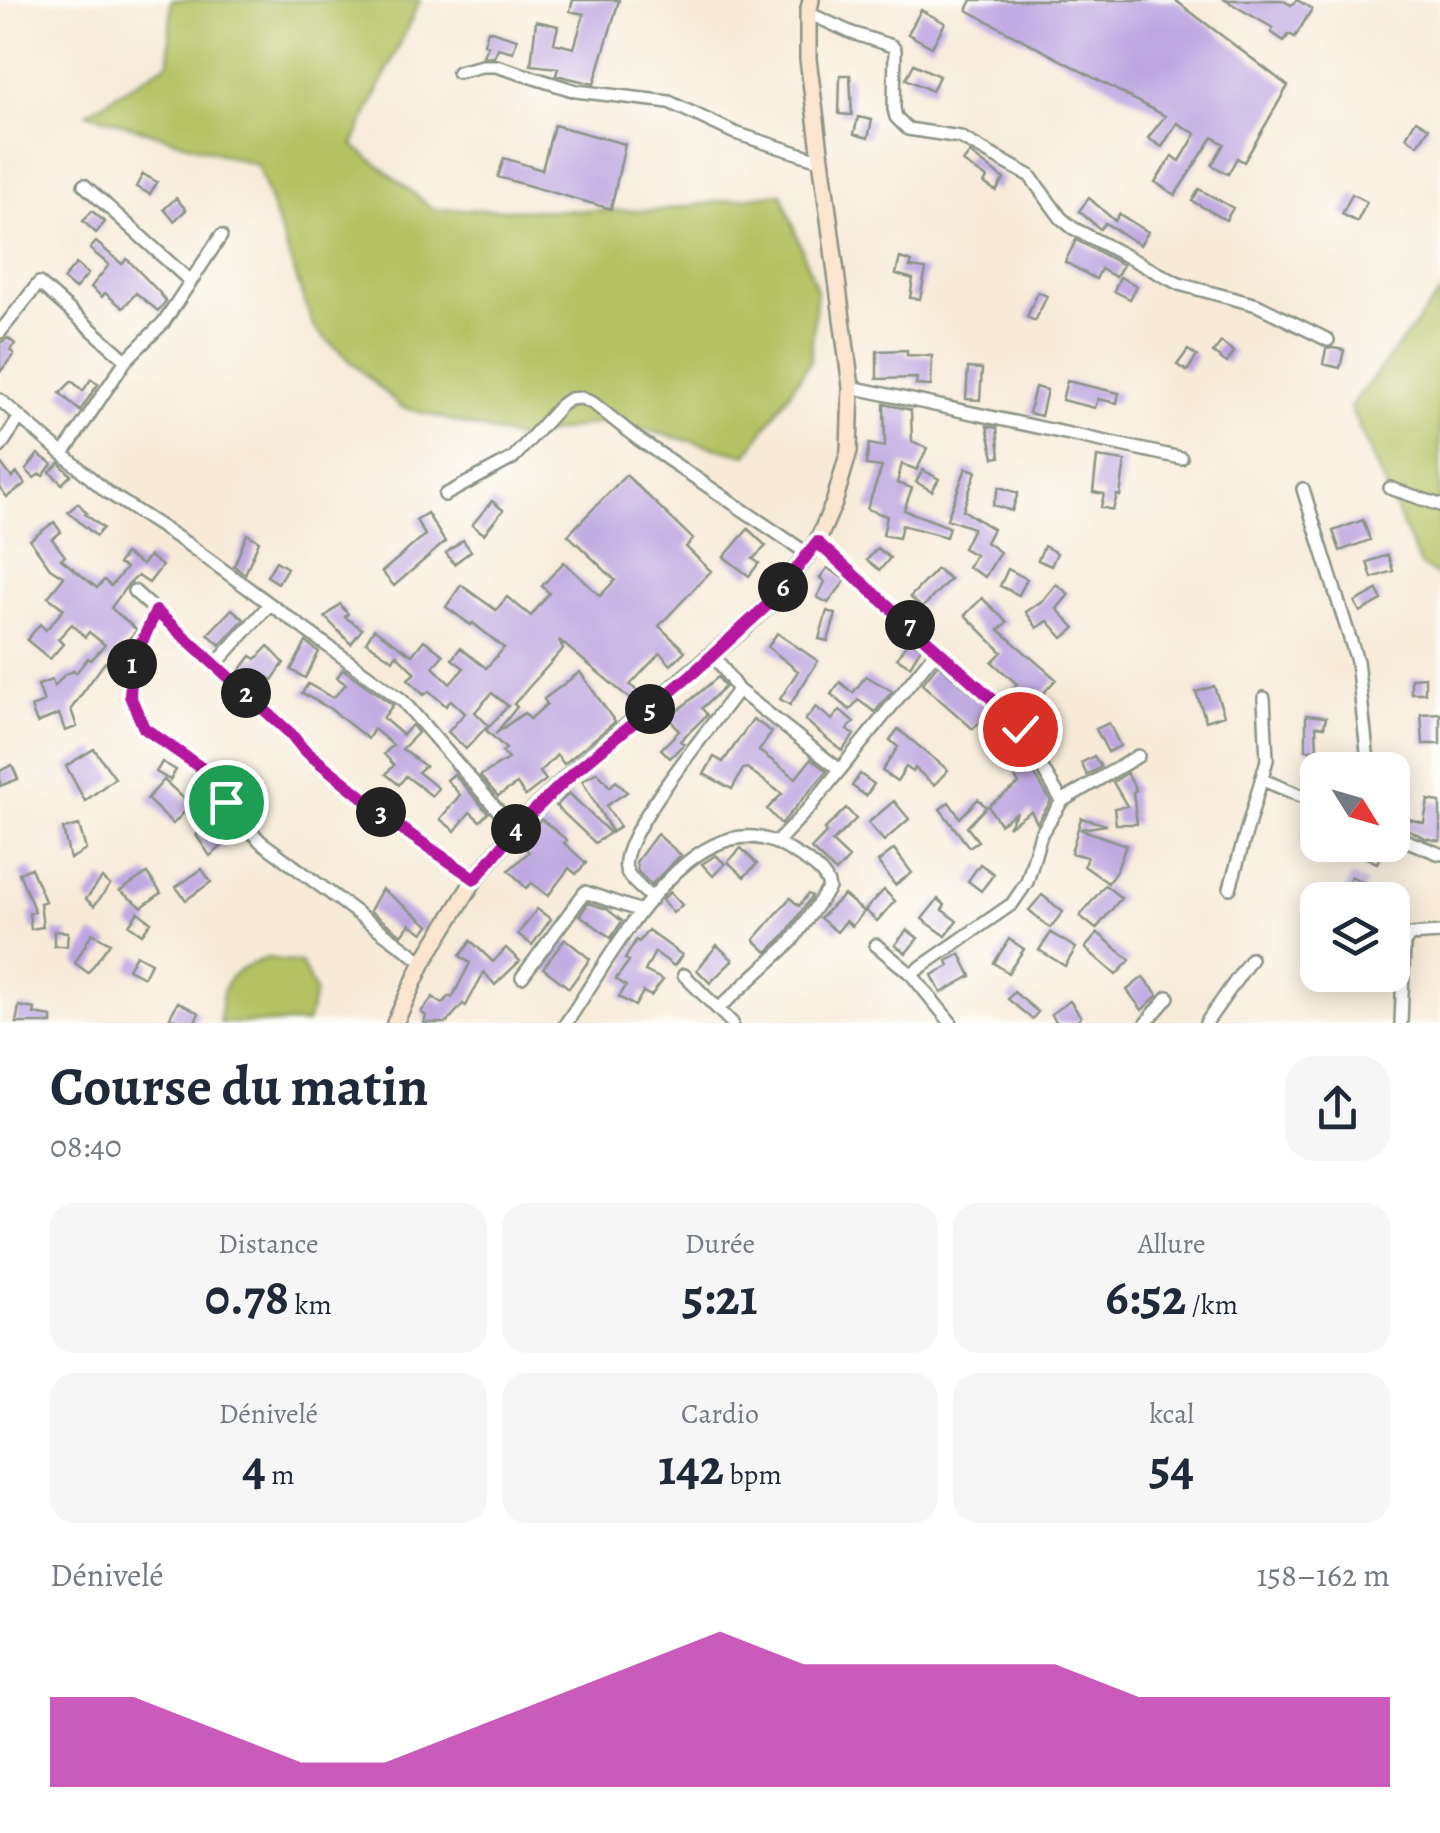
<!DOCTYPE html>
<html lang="fr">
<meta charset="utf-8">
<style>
body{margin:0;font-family:Alegreya,serif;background:#f6f6f7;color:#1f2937;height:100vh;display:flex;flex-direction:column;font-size:38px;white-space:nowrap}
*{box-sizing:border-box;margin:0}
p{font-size:32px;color:#747a83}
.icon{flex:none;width:55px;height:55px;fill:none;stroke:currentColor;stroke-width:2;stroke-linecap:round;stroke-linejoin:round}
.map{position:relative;height:1023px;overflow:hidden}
.details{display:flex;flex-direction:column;background:#fff;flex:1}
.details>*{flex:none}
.needle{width:65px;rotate:127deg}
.controls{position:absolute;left:1300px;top:752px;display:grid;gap:20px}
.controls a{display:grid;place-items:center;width:110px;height:110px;border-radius:20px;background:#fff;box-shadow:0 5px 25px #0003;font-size:50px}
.pin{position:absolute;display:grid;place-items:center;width:85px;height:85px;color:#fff;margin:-42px;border:5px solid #fff;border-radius:50%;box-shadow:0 2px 10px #0007}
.km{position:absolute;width:50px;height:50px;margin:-25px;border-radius:50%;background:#222;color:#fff;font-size:28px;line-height:50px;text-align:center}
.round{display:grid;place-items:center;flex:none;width:105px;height:105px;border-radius:30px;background:#f6f6f7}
.headline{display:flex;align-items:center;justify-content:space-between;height:170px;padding:0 50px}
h1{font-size:55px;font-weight:700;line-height:75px}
.metrics{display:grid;grid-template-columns:repeat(3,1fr);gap:15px;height:170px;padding:10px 50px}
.metrics div{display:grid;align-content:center;border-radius:25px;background:#f6f6f7;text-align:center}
.metrics b{font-size:50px;font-weight:700}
.metrics small{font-size:28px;font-weight:400}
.metrics p{font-size:28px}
.chart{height:280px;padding:20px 50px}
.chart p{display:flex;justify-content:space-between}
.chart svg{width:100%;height:180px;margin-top:10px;fill:#b5179e;opacity:.7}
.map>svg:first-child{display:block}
</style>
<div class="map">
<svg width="1440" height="1023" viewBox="0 0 1440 1023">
<rect width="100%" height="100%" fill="#fdfcf7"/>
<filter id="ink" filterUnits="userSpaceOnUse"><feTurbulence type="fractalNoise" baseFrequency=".01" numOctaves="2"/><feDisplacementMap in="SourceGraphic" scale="20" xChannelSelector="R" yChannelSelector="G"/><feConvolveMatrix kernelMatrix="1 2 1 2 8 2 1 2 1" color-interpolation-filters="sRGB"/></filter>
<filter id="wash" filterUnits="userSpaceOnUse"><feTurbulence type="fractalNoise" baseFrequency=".0048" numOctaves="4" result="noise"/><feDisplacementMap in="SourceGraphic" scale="40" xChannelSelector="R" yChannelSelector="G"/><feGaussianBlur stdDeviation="2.25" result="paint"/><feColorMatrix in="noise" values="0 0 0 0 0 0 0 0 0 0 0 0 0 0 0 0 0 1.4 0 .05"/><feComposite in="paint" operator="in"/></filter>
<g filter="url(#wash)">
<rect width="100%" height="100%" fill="#f7ebd8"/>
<!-- green -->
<path fill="#b5c264" stroke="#6a804c" stroke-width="2.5" d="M171 0H420L353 145 433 209 652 211 781 193 817 290 810 362 747 455 608 421 519 439 401 407 314 328 257 165 87 113 169 62Z
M1440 293V577L1420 565 1350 407Z
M268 958 301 963 315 992 307 1023H220C221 980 228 971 268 958Z"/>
<g id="blocks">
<!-- building -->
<path fill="#bca5e1" d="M573 0H619L594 84 556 75 558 68 531 65 536 21 558 26 554 43 574 48 584 14 570 11Z
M972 0H1175L1288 86 1244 162 1237 158 1228 174 1212 165 1224 144 1213 137 1175 195 1155 182 1172 156 1180 161 1196 134 1177 123 1162 147 1148 138 1165 116 967 10Z
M1225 0H1282L1291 5 1297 0 1312 9 1295 37 1289 34 1284 41 1271 32 1273 28Z
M921 10 945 23 932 47 908 34Z
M488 30 517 39 513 52 498 48 494 57 483 56 488 45 484 44Z
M914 64 939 76 932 91 906 79Z
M840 75H850L852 115 839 114Z
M858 117 872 120 868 138 854 134Z
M1416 120 1429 128 1418 145 1406 137Z
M554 125 625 144 611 209 498 177 504 158 542 170Z
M970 153 1004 179 996 191 984 183 987 178 963 162Z
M143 174 157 182 150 194 136 187Z
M1199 189 1233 208 1226 220 1192 201Z
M1352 194 1367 202 1357 222 1342 214Z
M176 198 186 210 174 221 164 209Z
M1089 198 1115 221 1119 214 1148 232 1140 245 1105 223 1100 229 1079 211Z
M92 211 105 222 96 233 83 221Z
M1076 240 1123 265 1116 277 1101 269 1096 279 1065 262Z
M96 242 122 264 127 259 159 292 166 301 158 311 136 293 123 308 105 293 102 297 91 287 109 265 90 249Z
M900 258 912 262 910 267 926 269 920 299 910 298 913 279 896 274Z
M76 264 88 274 75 289 63 279Z
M1120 277 1137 286 1130 299 1114 291Z
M1038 292 1047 296 1035 321 1027 317Z
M8 338 15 344 10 350 14 354 0 372V343Z
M1221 342 1234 352 1227 363 1213 353Z
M1333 348 1344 350 1340 368 1323 364 1326 349Z
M907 350V355L932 356 931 386 916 385 917 378 877 379V351Z
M1188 350 1197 356 1187 371 1177 365Z
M968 368 982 369 980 400 966 399Z
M91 379 98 384 80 411 60 393 72 381 83 391Z
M1067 381 1119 393 1117 403 1098 399 1095 408 1062 400Z
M1035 387 1047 390 1041 416 1029 413Z
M884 404 911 410 912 441 927 448 917 470 902 464 897 483 912 488 904 510 949 527 946 537 902 525 899 538 883 535 887 516 867 509 882 467 866 465 869 444 885 447Z
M987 426 997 428 1000 457 994 458Z
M38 454 52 464 43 476 40 474 34 478 26 470Z
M1097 457 1125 461 1120 496 1117 495 1113 510 1101 507 1104 494 1093 492Z
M0 462 12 478 17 473 25 484 7 497 0 488Z
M59 463 71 475 62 484 50 472Z
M966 468 976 471 963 510 993 529 986 542 1000 552 985 577 968 567 975 555 963 548 973 528 947 519Z
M923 470 939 479 932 491 916 482Z
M626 475 693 539 686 547 711 571 659 626 685 651 671 665 660 653 630 685 645 697 636 704 559 640 563 649 514 704 517 707 495 734 524 713 530 719 547 704 544 699 580 672 615 722 564 764 557 755 540 772 546 780 525 796 517 784 498 796 480 776 508 759 502 752 506 749 486 730 508 706 492 693 475 712 488 725 466 749 448 732 465 713 451 700 446 706 429 691 424 695 408 679 415 673 396 654 393 660 366 642 374 629 412 655 424 640 443 655 433 667 450 684 464 668 452 659 460 648 486 668 504 648 473 623 471 625 446 607 461 585 496 610 507 597 531 616 549 593 542 586 564 562 600 596 615 580 568 535Z
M999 487 1018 493 1012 511 993 505Z
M492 501 503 510 484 534 472 525Z
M78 503 87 513 85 514 103 528 96 536 68 512Z
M427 513 445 542 394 586 382 572 425 535 416 520Z
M1363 520 1370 540 1340 551 1333 531Z
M54 522 61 532 52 539 65 556 61 559 97 588 104 580 111 586 126 568 118 564 125 554 142 565 149 556 162 566 149 583 138 576 128 584 111 608 137 630 107 663 105 662 71 709 77 727 65 731 59 714 37 723 31 707 44 702 38 685 52 680 54 687 65 674 74 671 76 673 88 658 91 660 105 645 89 632 85 637 72 624 58 639 63 644 50 659 27 640 40 624 46 630 64 609 48 597 64 577 50 568 30 540Z
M748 529 766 546 753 559 759 563 749 576 724 557Z
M247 534 259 541 245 574 234 566Z
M463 540 471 551 454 564 446 553Z
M1044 546 1057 553 1051 566 1038 560Z
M877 548 890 558 880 570 867 560Z
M1388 555 1393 571 1372 578 1367 562Z
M276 561 287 568 278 583 267 576Z
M827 568 846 580 828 603 817 597 825 582 820 578Z
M937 569 950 579 922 608 910 597Z
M1008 569 1027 579 1019 595 1000 586Z
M1056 584 1069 594 1057 609 1075 628 1063 638 1048 621 1037 628 1026 612 1043 600Z
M1377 590 1382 600 1360 612 1355 602Z
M982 598 1007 622 999 630 1056 679 1027 712 1008 695 1017 684 992 662 1002 652 965 615Z
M340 604 348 614 345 617 362 629 351 644 325 617Z
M232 609 244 619 220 645 208 634Z
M827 611 836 614 828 641 819 639Z
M777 633 818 661 790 705 780 699 798 671 768 647Z
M910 638 921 648 910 666 897 658Z
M306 642 319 652 305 678 291 670Z
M268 646 284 663 272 680 264 675 254 687 238 673 251 656 256 659Z
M938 664 991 710 973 729 922 684Z
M343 669 393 705 383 718 403 735 412 725 418 733 402 749 425 766 418 772 438 788 432 796 406 776 399 785 386 774 394 765 384 754 393 745 374 729 368 739 329 708 302 693 308 684 333 698 346 684 337 678Z
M866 676 892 691 875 712 858 700 850 710 831 694 840 682 853 693Z
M718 677 725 687 702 708 707 715 680 741 684 744 670 758 661 749 679 731 669 718Z
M1425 677V693H1411V678Z
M1214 686 1224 715 1206 721 1196 692Z
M816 707 832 720 840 710 854 722 847 730 854 735 842 751 805 720Z
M1440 713V744H1423L1421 714Z
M1306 715 1326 717 1324 727 1316 726 1317 750H1306Z
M753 719 772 732 759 751 796 778 811 759 827 771 781 824 767 809 782 794 747 768 743 769 732 789 704 774 714 757 723 762Z
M1109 723 1120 746 1108 752 1096 729Z
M898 729 948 770 934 785 915 768 913 772 906 767 897 781 882 771 898 747 890 740Z
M1012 738 1051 801 1037 823 1031 811 1008 827 1017 812 1000 824 988 806 1019 784 1014 775 1017 772 997 752Z
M94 749 115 778 85 801 66 766Z
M1094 756 1101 767 1087 775 1081 763Z
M1317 758 1339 764 1340 760 1359 765 1360 770H1314Z
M162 762 176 770 170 780 156 772Z
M12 765 18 779 0 786V771Z
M597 772 610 787 616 781 627 792 606 806 620 827 612 832 582 781Z
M1127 773 1136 790 1133 792 1137 824H1116L1114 808 1127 806 1113 782Z
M454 774 488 813 480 821 470 812 455 831 440 819 460 795 447 780Z
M860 774 874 784 866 796 852 786Z
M164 780 191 805 173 824 147 799Z
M569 793 610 833 595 843 556 806Z
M978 799 986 807 967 827 978 841 969 847 940 809 949 802 960 818Z
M1428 800 1440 802V841L1425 838 1405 828 1409 819 1424 823Z
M894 801 909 819 884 841 868 823Z
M846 808 856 819 832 842 849 858 836 872 811 849 826 833 824 830Z
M1313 811 1318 812V848L1300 840Z
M1081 818 1107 825 1080 829 1126 845 1117 870 1108 883 1084 866 1087 857 1071 853Z
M541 819 567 840 564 843 586 863 576 874 569 868 548 896 532 883 526 888 509 870 529 852 520 842Z
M214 820 230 840 210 856 196 835Z
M79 825 86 850 70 859 63 829Z
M657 834 681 855 651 885 638 872 636 862Z
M1339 845H1385L1377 863Z
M741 848 757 864 744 877 728 862Z
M894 849 912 873 895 885 878 862Z
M716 855 725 864 713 876 702 864Z
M980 864 994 874 981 891 968 881Z
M31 868 45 901 40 903 43 927 31 929 29 913 35 912 19 873Z
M202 869 211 882 186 900 176 887Z
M147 873 161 893 142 907 120 891Z
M1351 876 1367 884 1359 899 1344 890Z
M102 878 110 885 94 906 86 899Z
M1105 885 1121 898 1096 929 1080 916Z
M382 889 429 925 423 933 410 924 402 935 370 911Z
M884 890 895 901 877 921 865 910Z
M670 892 682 905 673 913 662 900Z
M808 894 812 896 784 936 767 952 754 940 790 898 799 906Z
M844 895 864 912 852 926 846 921 837 932 820 918Z
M1042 895 1063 912 1050 928 1029 910Z
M938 899 945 905 942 910 957 921 946 936 922 919Z
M588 903 607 909 622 921 611 938 580 915Z
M537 909 551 919 532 945 518 934Z
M138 912 151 922 142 934 129 925Z
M648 930 682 955 674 966 655 952 645 971 663 980 651 996 643 992 635 1006 619 997 626 986 616 979 629 961 625 959 636 940 639 942Z
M907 930 918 938 906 953 895 945Z
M54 931 68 932 67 946H54Z
M92 933 110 943 88 973 75 963Z
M1051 933 1076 948 1065 966 1039 950Z
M1098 933 1130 960 1116 975 1085 948Z
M565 939 590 959 569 988 543 968Z
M1009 939 1024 949 1008 973 994 963Z
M471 941 493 962 506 948 520 961 495 985 484 972 466 1006 463 1004 446 1023H424L426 1016 421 1012 433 997 442 1004 449 996 452 998 470 963 460 956Z
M717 945 733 960 710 983 697 970Z
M960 954 971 976 941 993 932 975 949 966 947 961Z
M136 955 151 963 144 977 128 969Z
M1143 977 1158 995 1142 1010 1127 990Z
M1014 992 1038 1012 1032 1019 1008 999Z
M1070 1001 1081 1017 1076 1023H1057L1051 1014Z
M178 1002 199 1013 194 1023H181L170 1017Z
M19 1006 35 1009 34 1014 52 1017V1023H16Z"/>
</g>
</g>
<g filter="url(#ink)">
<use href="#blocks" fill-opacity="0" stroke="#8b9486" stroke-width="2.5"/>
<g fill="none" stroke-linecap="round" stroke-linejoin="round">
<defs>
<path id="street" d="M808 13 852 33 892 46 895 50 894 109 896 117 908 129 960 137 1030 176 1061 218 1073 228 1179 284 1257 305 1328 340
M458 72 482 66H496L576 91 669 102 735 133 822 161
M84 185 190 281
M0 332 39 283 126 360
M851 387 1181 458
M0 400 107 492 186 543 402 700 515 830
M0 447 20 417
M63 454 126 360 163 323 221 236
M1390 488 1440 505
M1303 489 1357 661 1369 770
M445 495 513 458 561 405 570 399 581 398 593 403 638 439 808 554
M817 542 1011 716 1062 801
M134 591 291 734 303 749 402 829 475 879
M156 611 132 664 130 696 144 727 210 774 226 802 260 841 423 962
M714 655 738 690 840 770
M215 665 269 605
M1263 780 1318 803
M1392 835 1440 854
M777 842 809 808 937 650
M1230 888 1267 760 1264 698
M652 899C644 890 629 880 626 869 617 837 717 720 738 690
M876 945 911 974 951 1023
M911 974 1012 904 1027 882 1041 834 1062 801 1138 756
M684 975 732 1023
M522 977 585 892 641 911
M566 1023C609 963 692 792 786 848 801 857 827 870 829 888L791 942 718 1009
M1146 1023 1168 997
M1206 1023 1251 959
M1401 1023 1404 943 1410 935 1440 933"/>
<path id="secondary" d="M395 1023 423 962 475 879 521 823 571 774 739 632 773 600 817 542 834 503 849 451 851 387 808 59V13L811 0"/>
</defs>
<!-- street casing -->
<use href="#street" stroke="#8b9486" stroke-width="16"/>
<!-- secondary casing -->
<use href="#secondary" stroke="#8b9486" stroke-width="20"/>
<!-- street -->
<use href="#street" stroke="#fff" stroke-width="11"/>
<!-- secondary -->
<use href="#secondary" stroke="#fce5cf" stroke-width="15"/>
</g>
</g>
<g fill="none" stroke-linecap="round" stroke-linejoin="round" filter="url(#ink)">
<defs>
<path id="route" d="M226 802 210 774 144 728 130 696 132 664 156 611 291 734 303 749 402 829 475 879 521 823 572 774 692 674 773 600 817 542 1011 716 1020 729"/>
</defs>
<!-- route casing -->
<use href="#route" stroke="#fff" stroke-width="20"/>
<!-- route -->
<use href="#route" stroke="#b5179e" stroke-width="12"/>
</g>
</svg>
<div class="controls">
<a><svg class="needle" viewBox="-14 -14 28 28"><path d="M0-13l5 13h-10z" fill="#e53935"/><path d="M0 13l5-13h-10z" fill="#747a83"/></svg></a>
<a><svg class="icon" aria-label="layers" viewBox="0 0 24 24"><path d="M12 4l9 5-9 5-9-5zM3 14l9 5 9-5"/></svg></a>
</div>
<div class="pin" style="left:226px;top:802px;background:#1e9e55"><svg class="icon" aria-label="arrive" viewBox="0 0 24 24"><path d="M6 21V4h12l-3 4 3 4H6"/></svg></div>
<div class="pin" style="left:1020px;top:729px;background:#d93025"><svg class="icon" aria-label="check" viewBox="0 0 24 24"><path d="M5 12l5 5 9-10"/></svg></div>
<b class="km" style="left:132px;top:664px">1</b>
<b class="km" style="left:246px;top:693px">2</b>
<b class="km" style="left:381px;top:812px">3</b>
<b class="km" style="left:516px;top:829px">4</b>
<b class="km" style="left:650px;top:709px">5</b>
<b class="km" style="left:783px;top:587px">6</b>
<b class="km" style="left:910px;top:625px">7</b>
</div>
<section class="details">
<div class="headline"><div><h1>Course du matin</h1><p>08:40</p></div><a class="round"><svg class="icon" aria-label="share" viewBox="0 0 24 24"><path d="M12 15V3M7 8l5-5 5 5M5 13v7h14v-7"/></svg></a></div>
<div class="metrics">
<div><p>Distance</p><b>0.78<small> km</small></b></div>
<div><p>Durée</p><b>5:21</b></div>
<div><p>Allure</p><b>6:52<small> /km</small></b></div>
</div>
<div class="metrics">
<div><p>Dénivelé</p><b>4<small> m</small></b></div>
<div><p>Cardio</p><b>142<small> bpm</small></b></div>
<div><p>kcal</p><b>54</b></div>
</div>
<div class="chart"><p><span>Dénivelé</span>158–162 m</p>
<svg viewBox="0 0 160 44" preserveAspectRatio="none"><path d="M0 44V22L10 22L20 30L30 38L40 38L50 30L60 22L70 14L80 6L90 14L100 14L110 14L120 14L130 22L140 22L150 22L160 22V44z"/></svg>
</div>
</section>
